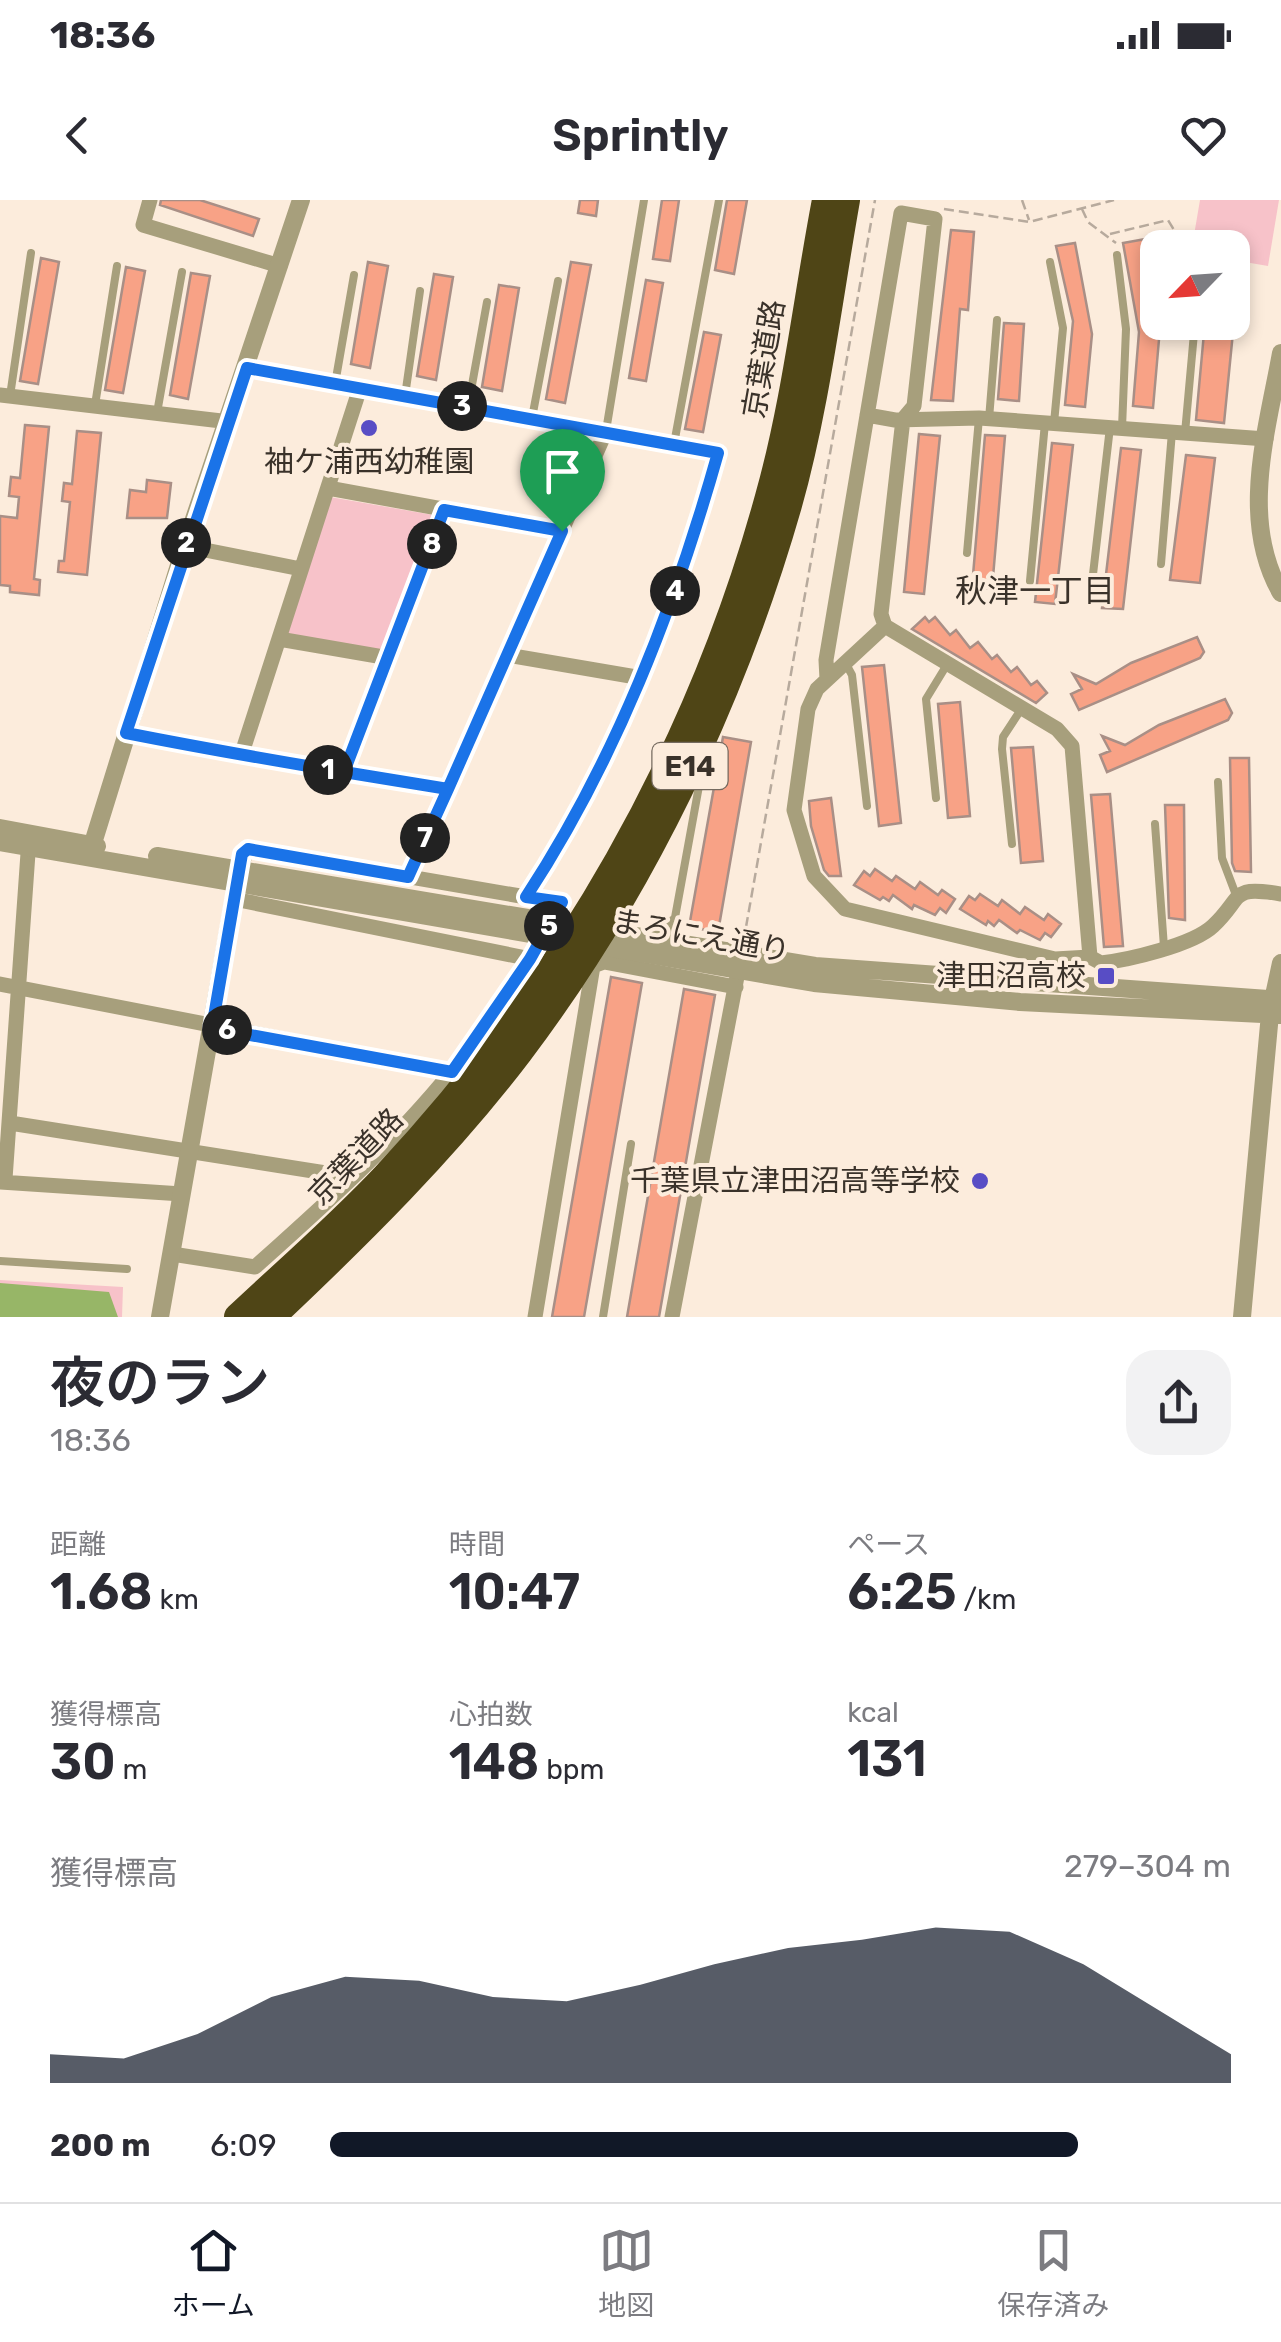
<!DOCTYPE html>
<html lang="ja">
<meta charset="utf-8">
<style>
body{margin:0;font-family:Rubik,"Noto Sans JP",sans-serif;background:#f2f2f3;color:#2b2b33;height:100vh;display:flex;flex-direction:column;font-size:38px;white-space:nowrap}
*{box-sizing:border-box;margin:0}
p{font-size:32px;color:#7c7c81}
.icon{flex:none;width:55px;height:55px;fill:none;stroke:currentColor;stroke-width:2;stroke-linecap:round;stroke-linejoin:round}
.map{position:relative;height:1117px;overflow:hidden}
.panel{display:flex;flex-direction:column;background:#fff;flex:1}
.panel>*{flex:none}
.needle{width:65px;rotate:245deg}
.fabs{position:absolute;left:1140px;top:30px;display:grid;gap:20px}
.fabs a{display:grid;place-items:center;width:110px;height:110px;border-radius:20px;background:#fff;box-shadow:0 5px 15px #0003;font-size:50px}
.pin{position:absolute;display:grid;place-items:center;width:85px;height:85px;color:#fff;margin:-102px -42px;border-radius:50% 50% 50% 0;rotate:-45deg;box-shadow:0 0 10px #0007}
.pin .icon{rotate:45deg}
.km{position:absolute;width:50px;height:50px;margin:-25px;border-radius:50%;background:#222;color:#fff;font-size:28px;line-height:50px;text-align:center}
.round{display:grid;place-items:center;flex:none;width:105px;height:105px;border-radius:30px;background:#f2f2f3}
.head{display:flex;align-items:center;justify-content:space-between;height:170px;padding:0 50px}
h1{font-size:55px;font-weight:600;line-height:75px}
.metrics{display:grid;grid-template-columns:repeat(3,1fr);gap:15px;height:170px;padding:10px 50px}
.metrics div{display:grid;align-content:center}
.metrics b{font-size:50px;font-weight:600}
.metrics small{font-size:28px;font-weight:400}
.metrics p{font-size:28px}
.chart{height:280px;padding:20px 50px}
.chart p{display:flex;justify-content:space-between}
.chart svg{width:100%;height:180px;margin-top:10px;fill:#111827;opacity:.7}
ul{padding:0 50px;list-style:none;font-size:32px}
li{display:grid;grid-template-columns:160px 120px 1fr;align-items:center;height:75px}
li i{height:25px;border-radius:12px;background:#111827}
.status{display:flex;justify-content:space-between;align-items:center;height:70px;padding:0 50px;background:#fff;direction:ltr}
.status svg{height:28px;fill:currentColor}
header{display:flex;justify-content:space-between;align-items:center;height:130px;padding:0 50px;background:#fff;font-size:45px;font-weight:600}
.tabs{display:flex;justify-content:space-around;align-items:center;height:140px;border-top:2px solid #e1e1e2;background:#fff;font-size:28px;color:#7c7c81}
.tabs a{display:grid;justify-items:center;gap:5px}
.tabs .selected{color:#111827}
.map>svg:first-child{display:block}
</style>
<div class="status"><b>18:36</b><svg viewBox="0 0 49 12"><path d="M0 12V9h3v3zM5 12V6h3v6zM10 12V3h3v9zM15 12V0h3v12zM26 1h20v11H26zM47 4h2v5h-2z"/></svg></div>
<header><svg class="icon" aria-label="back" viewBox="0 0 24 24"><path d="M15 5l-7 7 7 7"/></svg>Sprintly<svg class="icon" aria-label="heart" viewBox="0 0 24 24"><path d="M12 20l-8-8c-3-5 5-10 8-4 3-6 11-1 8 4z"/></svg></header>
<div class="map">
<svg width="1281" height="1117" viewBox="0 0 1281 1117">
<rect width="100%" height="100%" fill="#fcecdc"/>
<!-- green -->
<path fill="#f7c2c9" d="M1200 0H1279L1268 66 1233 60 1232 48 1192 47Z
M330 297 439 316 385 453 286 435Z
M0 1080 123 1087 122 1117H0Z"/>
<!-- water -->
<path fill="#97b667" d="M0 1083 109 1092 118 1117H0Z"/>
<!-- building -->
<path fill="#f8a286" stroke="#a98f86" stroke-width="2.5" d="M161 0H200L259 19 253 36 160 5Z
M580 0H598L596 16 578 13Z
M662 0H679L670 61 653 59Z
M747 0 734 74 715 70 727 0Z
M951 30 974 32 968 110 960 109 953 201 931 200Z
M1151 38 1160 128 1153 208 1133 206 1139 132 1123 43Z
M1075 43 1092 134 1085 207 1065 205 1073 121 1056 46Z
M41 58 59 62 38 184 20 181Z
M368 62 388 66 370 168 351 164Z
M571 62 591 65 565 203 546 199Z
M126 67 145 71 123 193 105 190Z
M191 73 210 76 188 199 170 195Z
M434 74 453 77 436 180 417 176Z
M646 80 663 83 646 181 629 178Z
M499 85 519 88 502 191 482 187Z
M1205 122H1234L1224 223 1196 220Z
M1004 123 1024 124 1019 201 998 199Z
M704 132 721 135 703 232 685 229Z
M25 225 49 227 34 379 40 380 39 395 10 392V386L0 385V316L17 318 19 297 9 296 11 277 20 278Z
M77 231 101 233 87 375 58 372 59 361H64L70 302 62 301 64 283 72 284Z
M919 234 940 236 924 394 904 392Z
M985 235 1005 236 992 389 972 387Z
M1052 243 1073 245 1055 404 1035 402Z
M1121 248 1141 250 1123 409 1102 408Z
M1186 255 1215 258 1200 383 1170 380Z
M147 280 171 283 167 318H127L130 290 146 292Z
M925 417 929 422 935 417 950 435 956 430 970 448 978 442 992 459 997 455 1011 472 1017 467 1031 485 1037 481 1047 493 1036 503 912 429Z
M1197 437 1204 452 1200 458 1079 510 1071 494 1082 489 1073 474 1096 484 1131 463Z
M884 465 901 623 879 626 862 467Z
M1225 499 1232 513 1228 520 1107 572 1100 555 1110 551 1102 536 1125 545 1159 525Z
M960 502 970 616 948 618 938 504Z
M723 537 751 542 718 732 689 727Z
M1033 547 1043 661 1021 663 1011 548Z
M1230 558H1249L1251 672 1235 671 1232 663Z
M1110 594 1123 746 1104 747 1091 595Z
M831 598 841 676H829L824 670 811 626 809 601Z
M1165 605H1184L1185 720 1169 718Z
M875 669 892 681 896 676 915 689 920 682 938 695 942 690 955 699 946 713 940 708 935 715 914 705 912 709 893 695 889 701 883 697 880 700 854 685 864 671 870 676Z
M980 694 998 706 1002 700 1020 714 1025 707 1044 720 1048 714 1061 724 1051 737 1045 733 1040 740 1020 730 1017 733 999 720 994 726 988 721 986 725 960 709 969 696 975 700Z
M611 777 642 783 584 1117H552Z
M684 789 715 795 659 1117H627Z"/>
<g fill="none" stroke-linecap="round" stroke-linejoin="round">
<!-- path -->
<path stroke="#b7aa9d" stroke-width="2.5" stroke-dasharray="10 5" stroke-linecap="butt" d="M1022 0 1029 20
M944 9 1029 22 1114 0
M1082 9 1088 22 1116 43
M1110 34 1168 20 1185 48
M746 727 875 0"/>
<!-- service -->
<path stroke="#a79f7c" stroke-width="8" d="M1117 55 1126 129 1122 228
M1050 62 1063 128 1054 223
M335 184 354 75
M10 196 31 53
M405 196 420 91
M95 205 117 66
M468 207 487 102
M157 213 182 72
M532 218 558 81
M989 219 997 120
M606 231 644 0
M1185 233 1195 122
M674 244 719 0
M967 353 979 218
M1161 364 1172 232
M1030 381 1045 223
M1092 383 1110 227
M846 464 852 475 867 606
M1218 582 1222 658 1236 695
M936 598 926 499 948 463
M1155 624 1164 747
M1012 644 1002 549 1003 537 1022 508
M674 723 699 586
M0 1061 127 1069
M603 1117 631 944"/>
<!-- minor -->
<path stroke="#a79f7c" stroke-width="15" d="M150 0 143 25 280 66
M0 195 230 222
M867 215 895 220 979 218 1266 239
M328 288 563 331
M185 346 301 369
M885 426 817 489 808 509 794 610 814 676 845 709 1055 759 1090 757 1101 763C1128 760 1193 745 1213 726 1244 697 1229 685 1281 694
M279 439 389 458
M507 455 642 478
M827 479 826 460 901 13 935 19 914 206 903 219 881 414 885 426 1057 529 1072 546 1090 757
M126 533 448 589
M241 556 360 188
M343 572 445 310
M239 670 248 649 526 697C615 560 674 409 718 253L247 168
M408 677 606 231
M234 699 531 759
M669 754 674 723
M0 784 452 872
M10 923 351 977
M5 979 29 639
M0 982 182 994
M172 1054 255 1067C323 1006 395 942 452 871 494 819 530 760 562 703L526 697
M535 1117 593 766 604 762 736 787
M672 1117 744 740"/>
<!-- tertiary -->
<path stroke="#a79f7c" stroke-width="18" d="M1281 153C1267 231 1239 320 1281 393
M0 628 97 646
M0 642 814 783 1020 802 1281 815
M89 656 185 346 301 0
M157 656 815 766 1281 800
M160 1117 239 670
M1242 1117 1270 814 1281 763"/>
<!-- motorway -->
<path stroke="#4f4516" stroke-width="28" d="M238 1117C287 1071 339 1026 386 976 566 784 699 552 769 297 796 201 807 99 826 0
M271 1117C359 1034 446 948 519 852 642 689 732 500 788 305 816 205 828 101 846 0"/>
</g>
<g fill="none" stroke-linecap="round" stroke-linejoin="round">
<defs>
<path id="route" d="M562 331 448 589C340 572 233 554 126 533L247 168 718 253C674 409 615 561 526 697L562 702 530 759 452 872 212 828 242 654 248 649 408 677 448 589 344 572 444 310 562 331"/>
</defs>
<!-- route casing -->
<use href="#route" stroke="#fff" stroke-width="20"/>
<!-- route -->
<use href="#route" stroke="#1a73e8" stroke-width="12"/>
</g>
<!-- markers -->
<g fill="#584dc5" stroke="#fcecdc" stroke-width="4">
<circle cx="369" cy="228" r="10"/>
<rect x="1096" y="766" width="20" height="20" rx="5"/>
<circle cx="980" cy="981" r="10"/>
</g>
<g text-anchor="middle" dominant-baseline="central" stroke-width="8" stroke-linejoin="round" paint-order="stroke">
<!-- shield labels -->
<rect fill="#fcecdc" stroke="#746a5f" stroke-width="2.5" x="652.5" y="543" width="75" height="46" rx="8"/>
<g font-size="28" font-weight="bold" fill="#3a322a">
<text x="690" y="566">E14</text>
</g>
<!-- street labels -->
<g font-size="30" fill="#3a322a" stroke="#fcecdc">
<text transform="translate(764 159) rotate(-80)">京葉道路</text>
<text transform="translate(701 736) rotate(10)">まろにえ通り</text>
<text transform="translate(356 957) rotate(-46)">京葉道路</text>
</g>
<!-- poi labels -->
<g font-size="30" fill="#3a322a" stroke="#fcecdc" text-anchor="end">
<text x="369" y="262" text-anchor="middle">袖ケ浦西幼稚園</text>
<text x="1086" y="776">津田沼高校</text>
<text x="960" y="981">千葉県立津田沼高等学校</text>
</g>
<!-- neighbourhood labels -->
<g font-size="32" fill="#3a322a" stroke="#fcecdc">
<text x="1035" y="391">秋津一丁目</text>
</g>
</g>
</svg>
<div class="fabs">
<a><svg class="needle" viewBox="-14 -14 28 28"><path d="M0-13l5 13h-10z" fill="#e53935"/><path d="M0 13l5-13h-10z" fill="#7c7c81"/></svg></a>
</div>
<div class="pin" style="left:562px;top:331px;background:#1e9e55"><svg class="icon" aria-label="arrive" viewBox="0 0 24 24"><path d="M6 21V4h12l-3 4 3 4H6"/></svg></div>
<b class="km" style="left:328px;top:570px">1</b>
<b class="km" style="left:186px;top:343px">2</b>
<b class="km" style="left:462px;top:206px">3</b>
<b class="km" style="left:675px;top:391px">4</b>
<b class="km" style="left:549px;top:726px">5</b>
<b class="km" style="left:227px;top:830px">6</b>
<b class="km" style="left:425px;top:638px">7</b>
<b class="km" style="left:432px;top:344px">8</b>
</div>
<section class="panel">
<div class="head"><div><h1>夜のラン</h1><p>18:36</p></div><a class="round"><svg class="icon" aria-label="share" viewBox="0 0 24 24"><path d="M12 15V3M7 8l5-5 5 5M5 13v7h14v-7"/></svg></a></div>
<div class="metrics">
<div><p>距離</p><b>1.68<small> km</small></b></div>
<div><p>時間</p><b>10:47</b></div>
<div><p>ペース</p><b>6:25<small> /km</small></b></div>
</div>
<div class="metrics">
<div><p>獲得標高</p><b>30<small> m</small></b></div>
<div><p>心拍数</p><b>148<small> bpm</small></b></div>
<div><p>kcal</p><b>131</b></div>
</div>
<div class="chart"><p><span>獲得標高</span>279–304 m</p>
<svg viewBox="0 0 160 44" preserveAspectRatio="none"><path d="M0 44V37L10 38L20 32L30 23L40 18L50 19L60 23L70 24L80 20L90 15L100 11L110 9L120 6L130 7L140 15L150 26L160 37V44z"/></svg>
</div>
<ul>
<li><b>200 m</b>6:09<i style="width:83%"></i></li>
</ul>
</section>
<nav class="tabs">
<a class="selected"><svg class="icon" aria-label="home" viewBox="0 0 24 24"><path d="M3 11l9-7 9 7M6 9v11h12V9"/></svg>ホーム</a>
<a><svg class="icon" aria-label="map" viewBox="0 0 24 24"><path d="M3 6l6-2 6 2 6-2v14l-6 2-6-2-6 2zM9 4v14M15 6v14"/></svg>地図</a>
<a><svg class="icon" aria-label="saved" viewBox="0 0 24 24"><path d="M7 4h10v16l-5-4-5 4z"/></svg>保存済み</a>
</nav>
